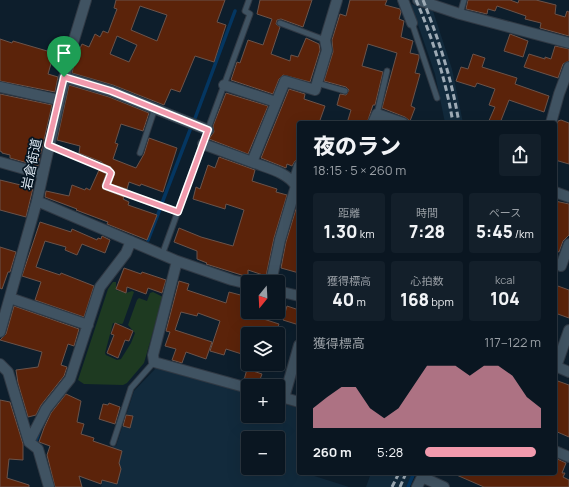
<!DOCTYPE html>
<html lang="ja">
<meta charset="utf-8">
<style>
body{margin:0;font-family:Manrope,"Noto Sans JP",sans-serif;background:#131f2a;color:#f1f3f6;height:100vh;display:flex;flex-direction:column;font-size:15px;white-space:nowrap}
*{box-sizing:border-box;margin:0}
p{font-size:13px;color:#999fa5}
.icon{flex:none;width:22px;height:22px;fill:none;stroke:currentColor;stroke-width:2;stroke-linecap:round;stroke-linejoin:round}
.map{position:relative;flex:1;overflow:hidden}
.details{position:absolute;left:297px;top:121px;width:260px;height:354px;display:flex;flex-direction:column;background:#0a1621;border-radius:4px;box-shadow:0 4px 16px #0002,0 0 0 1px #2a353f}
.details>*{flex:none}
.needle{width:26px;rotate:198deg}
.buttons{position:absolute;left:241px;top:275px;display:grid;gap:8px}
.buttons a{display:grid;place-items:center;width:44px;height:44px;border-radius:4px;background:#0a1621;box-shadow:0 4px 16px #0002,0 0 0 1px #2a353f;font-size:20px}
.pin{position:absolute;display:grid;place-items:center;width:34px;height:34px;color:#fff;margin:-41px -17px;border-radius:50% 50% 50% 0;rotate:-45deg;box-shadow:0 0 4px #0007}
.pin .icon{rotate:45deg}
.round{display:grid;place-items:center;flex:none;width:42px;height:42px;border-radius:4px;background:#131f2a}
.head{display:flex;align-items:center;justify-content:space-between;height:68px;padding:0 16px}
h1{font-size:22px;font-weight:800;line-height:30px}
.stats{display:grid;grid-template-columns:repeat(3,1fr);gap:6px;height:68px;padding:4px 16px}
.stats div{display:grid;align-content:center;border-radius:4px;background:#131f2a;text-align:center}
.stats b{font-size:17px;font-weight:800}
.stats small{font-size:11px;font-weight:400}
.stats p{font-size:11px}
.chart{height:112px;padding:8px 16px}
.chart p{display:flex;justify-content:space-between}
.chart svg{width:100%;height:72px;margin-top:4px;fill:#f29aad;opacity:.7}
ul{padding:0 16px;list-style:none;font-size:13px}
li{display:grid;grid-template-columns:64px 48px 1fr;align-items:center;height:30px}
li i{height:10px;border-radius:5px;background:#f29aad}
.map>svg:first-child{display:block}
</style>
<div class="map">
<svg width="569" height="487" viewBox="0 0 569 487">
<rect width="100%" height="100%" fill="#0d1e2c"/>
<!-- built -->
<path fill="#122a3c" fill-rule="evenodd" d="M411 4 433 11 452 69 463 123H445L435 74Z
M157 367 248 393V416H278V402L299 408V473H305L349 487H101L113 446H116L134 391ZM248 438H278V468H248Z
M371 473H413L406 487H366Z"/>
<!-- green -->
<path fill="#1e3a21" d="M113 282H116V290L126 293 132 291 134 292 123 323 122 324 113 323 105 353 106 355 117 360 121 359 131 343 135 333 128 325 137 300 139 298 147 301 150 293 153 292 163 297 144 363 127 383 123 385 84 384 78 380 108 289Z"/>
<g fill="none" stroke-linecap="round" stroke-linejoin="round">
<!-- stream -->
<path stroke="#043661" stroke-width="3.5" d="M194 121 235 11
M162 203 190 130
M148 240 160 209
M36 441 39 432
M408 487 414 473"/>
</g>
<!-- building -->
<path fill="#5b230a" stroke="#6b534a" fill-rule="evenodd" d="M116 0H225L217 22 226 25 214 62 195 56 180 92 171 89 164 105 113 85 72 73 75 59 82 44 89 47 95 34 100 37 103 31 108 33 117 9 114 8ZM140 6 167 15 157 41 131 30ZM117 36 137 45 129 62 110 54Z
M260 0H312L303 27 281 19 277 20 276 24 280 27 271 54 290 61 291 55 298 57 306 38 319 44 320 50 310 82 283 75 279 79 273 94 231 80 237 62 240 63 248 40 263 45 272 19 257 14Z
M350 0H387L385 5 400 9 401 12 399 19 404 21 401 37 413 41 410 53 419 55V58L415 73 420 74 411 106 415 108 410 121 405 117 382 108 397 53 368 44 362 66 383 72 375 105H373L367 123H347L351 110 337 105 340 94 346 95 349 90 346 87 324 81 333 52 332 40 340 14 346 16Z
M468 0H510L518 3 519 0H536L556 5 555 14 565 17 567 11 569 12V36L540 28 541 23 525 19 526 16 497 6 495 11 488 9 487 14 466 9Z
M510 34 528 41 523 57 504 51Z
M0 39 12 43 13 41 54 53 48 74 58 77 55 92 0 81Z
M555 46 569 49V61L563 64 558 78 524 67 529 54 545 59V57L551 59Z
M473 54 485 58 482 67 517 78 515 84 549 96 544 112 509 100 500 123H488L495 107 489 105 495 89 477 83 475 87 456 81 461 67 468 69Z
M69 85 109 97 149 113 143 131 121 124 115 143 118 144 113 159 136 168 144 154 149 138 177 148 163 192 141 184 140 186 129 182 127 189 111 184 115 173 111 167 102 163V162L79 153 80 146 57 140Z
M289 89 305 94 304 99 325 106 319 123H299V160L295 161 292 166 287 164 286 168 261 158Z
M226 93 268 106 248 154 209 139 214 132 213 126Z
M0 94 52 105 38 166 10 158V155L2 153V152L0 151Z
M561 120 569 123V164L555 160V129L558 121Z
M219 157 255 170 252 181 277 189 276 192 287 195 274 238 266 276 248 270V277L206 264 207 263 197 259V251L174 242 179 228 201 237 233 246 244 210 226 204 225 209 193 199 196 187 200 189 208 165 215 168Z
M99 170 106 174 102 185 103 189 124 197 123 199 129 202 128 205 157 215 147 240 107 224 108 222 76 210 77 209 45 197 46 191 69 196 72 185 85 190 86 188 90 190Z
M0 180 33 188 26 217 0 210Z
M299 199V273L281 268 286 242Z
M555 201 569 204V235L563 241 559 252 555 251Z
M40 222 71 232 72 229 97 240 98 238 101 239 102 236 110 240 105 253 82 244 77 255 65 250 66 247 45 241 36 267 60 275 61 273 94 286 84 317 35 300 41 282 22 276Z
M0 247 16 252 10 272H8L2 289 0 288Z
M124 268 141 274 142 272 166 280 162 293 148 288 146 294 127 287 126 293 116 289Z
M179 281 189 284 187 290 226 303 229 292 248 297V314L279 324 275 334H248V356L226 349 224 355 210 351 220 321 198 313 197 316 181 312 175 330 212 342 206 359 186 352 182 363 172 360 176 349 165 346 170 332 166 331Z
M555 285 569 290V318L555 313Z
M14 306 79 329 74 346 68 344 61 365 67 367 64 376 41 405 36 415 28 417 18 383 16 370 38 367 42 352 0 340 6 334Z
M287 306 299 310V325L283 320Z
M115 323 133 331 129 341 125 340 118 358 107 353 114 335 111 334Z
M247 369 262 374 258 385 244 380Z
M555 380 569 385V437L555 431Z
M66 394 81 401 77 422 84 424 81 434 94 438 93 441 122 451 119 463 121 469 117 484 102 480 101 484 79 476 82 487H55L47 455 50 446 39 442 44 428 51 413Z
M0 400 10 402 23 444V460L9 459 7 478 29 485V487H0Z
M109 403 120 407 115 424 99 419 103 404 108 405Z
M126 415 133 416 130 428 123 426Z
M555 458 566 463 562 473H565L563 477 569 480V487H484L452 473H555Z"/>
<g fill="none" stroke-linecap="round" stroke-linejoin="round">
<defs>
<path id="service" d="M460 14 464 0
M280 23 325 40
M412 23 437 98
M317 83 345 91
M377 114 387 71
M49 145 108 170 111 173 106 186 178 212
M140 153 155 108
M162 255 250 14 245 11 249 0
M113 443 131 388 154 362"/>
<path id="minor" d="M403 0 412 23
M418 0 460 14 569 43
M64 77 111 91 208 130
M224 85 276 102
M0 87 59 100
M373 123 377 114 403 123
M551 123 559 94 569 67
M203 144 252 162 285 81 315 90 327 50 325 40 337 0
M0 162 42 174
M252 162C267 168 287 172 296 186L280 240 271 282
M294 182 299 166
M555 192 569 197
M37 201 177 261 232 280 248 284
M177 261 153 355 154 362 248 388
M561 266 569 244
M278 291 299 296
M10 298 88 325
M0 332 37 201 70 53 86 0
M0 364 8 372 29 442 38 449 49 487
M555 366 569 372
M556 367 569 330
M278 396 299 402
M284 398 299 345
M29 442 46 409 70 379 100 287 126 253 131 241
M555 451 569 457
M422 477 444 487
M417 487 424 473"/>
</defs>
<!-- service casing -->
<use href="#service" stroke="#303944" stroke-width="7"/>
<!-- minor casing -->
<use href="#minor" stroke="#303944" stroke-width="12"/>
<!-- service -->
<use href="#service" stroke="#405362" stroke-width="5"/>
<!-- minor -->
<use href="#minor" stroke="#405362" stroke-width="10"/>
<!-- rail -->
<path stroke="#9daab5" stroke-width="3" stroke-dasharray="6 3" stroke-linecap="butt" d="M416 0C433 39 446 81 453 123
M423 0C439 40 452 80 459 123
M392 487 399 473
M400 487 406 473"/>
</g>
<g fill="none" stroke-linecap="round" stroke-linejoin="round">
<defs>
<path id="route" d="M64 77 111 91 208 130 178 212 106 186 111 173 108 170 48 145Z"/>
</defs>
<!-- route casing -->
<use href="#route" stroke="#fff" stroke-width="8"/>
<!-- route -->
<use href="#route" stroke="#f29aad" stroke-width="5"/>
</g>
<g text-anchor="middle" dominant-baseline="central" stroke-width="3.5" stroke-linejoin="round" paint-order="stroke">
<!-- street labels -->
<g font-size="13" fill="#dbe6f0" stroke="#051522">
<text transform="translate(31 164) rotate(-78)">岩倉街道</text>
</g>
</g>
</svg>
<div class="buttons">
<a><svg class="needle" viewBox="-14 -14 28 28"><path d="M0-13l5 13h-10z" fill="#e53935"/><path d="M0 13l5-13h-10z" fill="#999fa5"/></svg></a>
<a><svg class="icon" aria-label="layers" viewBox="0 0 24 24"><path d="M12 4l9 5-9 5-9-5zM3 14l9 5 9-5"/></svg></a>
<a>+</a>
<a>−</a>
</div>
<div class="pin" style="left:64px;top:77px;background:#1e9e55"><svg class="icon" aria-label="arrive" viewBox="0 0 24 24"><path d="M6 21V4h12l-3 4 3 4H6"/></svg></div>
<section class="details">
<div class="head"><div><h1>夜のラン</h1><p>18:15 · 5 × 260 m</p></div><a class="round"><svg class="icon" aria-label="share" viewBox="0 0 24 24"><path d="M12 15V3M7 8l5-5 5 5M5 13v7h14v-7"/></svg></a></div>
<div class="stats">
<div><p>距離</p><b>1.30<small> km</small></b></div>
<div><p>時間</p><b>7:28</b></div>
<div><p>ペース</p><b>5:45<small> /km</small></b></div>
</div>
<div class="stats">
<div><p>獲得標高</p><b>40<small> m</small></b></div>
<div><p>心拍数</p><b>168<small> bpm</small></b></div>
<div><p>kcal</p><b>104</b></div>
</div>
<div class="chart"><p><span>獲得標高</span>117–122 m</p>
<svg viewBox="0 0 160 44" preserveAspectRatio="none"><path d="M0 44V32L10 25L20 19L30 19L40 32L50 38L60 32L70 19L80 6L90 6L100 6L110 12L120 6L130 6L140 12L150 25L160 32V44z"/></svg>
</div>
<ul>
<li><b>260 m</b>5:28<i style="width:96%"></i></li>
</ul>
</section>
</div>
